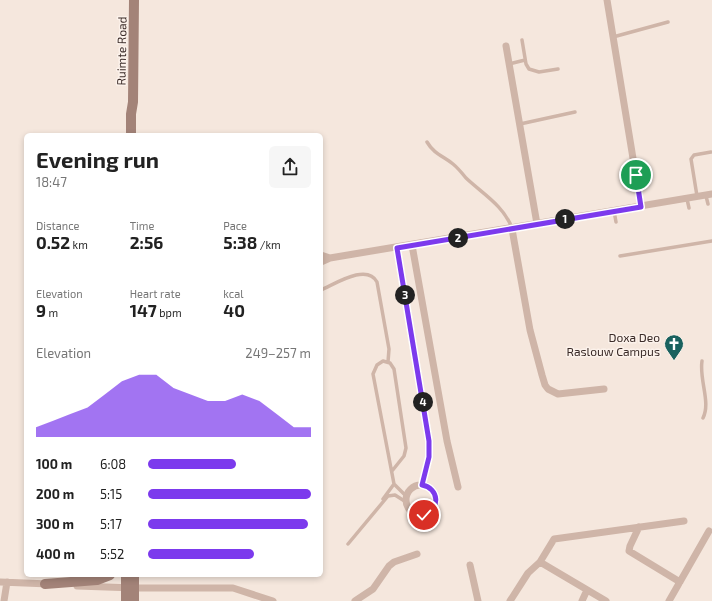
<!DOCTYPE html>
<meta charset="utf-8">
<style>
body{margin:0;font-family:"Exo 2",sans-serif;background:#f6f6f6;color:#222;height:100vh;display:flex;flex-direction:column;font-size:15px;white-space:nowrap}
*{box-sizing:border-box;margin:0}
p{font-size:13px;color:#767676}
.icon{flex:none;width:22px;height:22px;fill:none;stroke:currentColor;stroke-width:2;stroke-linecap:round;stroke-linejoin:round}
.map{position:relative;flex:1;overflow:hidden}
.details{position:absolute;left:24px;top:133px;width:299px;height:444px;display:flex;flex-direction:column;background:#fff;border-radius:6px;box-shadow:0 2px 6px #0003}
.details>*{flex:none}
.pin{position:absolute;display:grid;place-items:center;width:34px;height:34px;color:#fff;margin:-17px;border:2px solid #fff;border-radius:50%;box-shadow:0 1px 4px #0007}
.km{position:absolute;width:20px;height:20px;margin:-10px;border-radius:50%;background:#222;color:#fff;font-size:11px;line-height:20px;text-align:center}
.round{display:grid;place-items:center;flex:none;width:42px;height:42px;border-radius:6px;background:#f6f6f6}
.headline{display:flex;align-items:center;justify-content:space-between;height:68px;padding:0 12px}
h1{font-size:22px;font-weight:700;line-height:30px}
.figures{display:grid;grid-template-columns:repeat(3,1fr);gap:6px;height:68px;padding:4px 12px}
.figures div{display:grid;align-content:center}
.figures b{font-size:17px;font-weight:700}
.figures small{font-size:11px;font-weight:400}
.figures p{font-size:11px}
.chart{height:112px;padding:8px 12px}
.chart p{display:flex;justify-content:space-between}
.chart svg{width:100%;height:72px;margin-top:4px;fill:#7c3aed;opacity:.7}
ul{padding:0 12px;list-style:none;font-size:13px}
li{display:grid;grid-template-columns:64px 48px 1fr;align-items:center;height:30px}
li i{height:10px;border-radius:5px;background:#7c3aed}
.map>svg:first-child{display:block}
</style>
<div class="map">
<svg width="712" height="601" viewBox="0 0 712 601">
<rect width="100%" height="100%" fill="#f5e7dd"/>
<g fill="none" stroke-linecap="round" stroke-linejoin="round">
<!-- lane -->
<path stroke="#cfb5a8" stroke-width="3.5" d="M613 37 668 22
M522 40 526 64 529 69 539 72 558 69
M509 64 525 60
M520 124 575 112
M427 142C434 154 443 156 453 164 458 168 462 173 466 178 483 194 503 205 512 228
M697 196 691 159 694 155 711 152
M706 196 708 204
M687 199 689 208
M614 211 616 222
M620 256 712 241
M321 290C335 284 367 263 377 282L389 349 388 362
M702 361C699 380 711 402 703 418
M392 471 404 456 406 448 394 369 390 363 383 361 377 365 373 374 394 484 407 497
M383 499 394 484
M348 544 388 496 395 495 406 502"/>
<!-- street -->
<path stroke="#cfb5a8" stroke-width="7" d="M607 0 641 207
M506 46 537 224
M512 229 530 330 542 375 545 385 548 389 558 394 604 389
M412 245 447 441 458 487
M397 248 429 441V457L422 485
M321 255 330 258
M321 262 330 258 712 194
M406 500a15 15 0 1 1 30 0a15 15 0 1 1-30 0Z
M639 527 630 546 629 551 680 582
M540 562 606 601
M470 565 478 601
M0 582 49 584
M77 586 135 588H233L273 601
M4 601 7 582
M355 601 373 589 389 566 394 562 417 554
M510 601 528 573 540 562 554 539 684 521
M582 601 587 590
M669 601 709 531"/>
<!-- secondary -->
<path stroke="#a38378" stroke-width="10" d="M131 135V114L133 102 134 0
M134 575V601
M45 584 97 580 110 575
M126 601V575"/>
</g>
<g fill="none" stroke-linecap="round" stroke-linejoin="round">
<defs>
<path id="route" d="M424 515C441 509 439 488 422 485L429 457V441L397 248 641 207 636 175"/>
</defs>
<!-- route casing -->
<use href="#route" stroke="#fff" stroke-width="8"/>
<!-- route -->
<use href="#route" stroke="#7c3aed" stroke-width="5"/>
</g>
<!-- icons -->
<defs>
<symbol id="church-pin" viewBox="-11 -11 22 30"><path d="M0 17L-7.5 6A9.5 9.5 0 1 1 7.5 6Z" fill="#19615e" stroke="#fcf2eb"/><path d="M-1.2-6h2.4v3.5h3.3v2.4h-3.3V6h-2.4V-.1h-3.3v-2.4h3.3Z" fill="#fff"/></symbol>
</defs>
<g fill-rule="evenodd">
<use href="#church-pin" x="663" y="333" width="22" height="30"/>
</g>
<g text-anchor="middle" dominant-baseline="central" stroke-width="3" stroke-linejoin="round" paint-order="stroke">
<!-- street labels -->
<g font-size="12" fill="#3b2c29" stroke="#fcf2eb">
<text transform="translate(121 51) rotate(-89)">Ruimte Road</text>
</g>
<!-- poi labels -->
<g font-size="12" fill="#3b2c29" stroke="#fcf2eb" text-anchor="end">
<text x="660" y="337">Doxa Deo<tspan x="660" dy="14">Raslouw Campus</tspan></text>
</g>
</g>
</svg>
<div class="pin" style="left:636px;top:175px;background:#1e9e55"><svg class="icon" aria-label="arrive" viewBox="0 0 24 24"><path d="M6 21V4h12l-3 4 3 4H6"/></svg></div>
<div class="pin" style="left:424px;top:515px;background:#d93025"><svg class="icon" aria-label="check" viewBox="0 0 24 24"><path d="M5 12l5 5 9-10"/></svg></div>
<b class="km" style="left:565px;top:219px">1</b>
<b class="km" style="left:458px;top:238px">2</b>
<b class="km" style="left:405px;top:295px">3</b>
<b class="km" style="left:423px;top:402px">4</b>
<section class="details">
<div class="headline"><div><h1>Evening run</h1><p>18:47</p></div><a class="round"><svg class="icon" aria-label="share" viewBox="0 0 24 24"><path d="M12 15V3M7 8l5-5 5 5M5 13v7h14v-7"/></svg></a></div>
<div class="figures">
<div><p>Distance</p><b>0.52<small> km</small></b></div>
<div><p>Time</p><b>2:56</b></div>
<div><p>Pace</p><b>5:38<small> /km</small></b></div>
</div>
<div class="figures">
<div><p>Elevation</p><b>9<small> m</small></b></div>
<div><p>Heart rate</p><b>147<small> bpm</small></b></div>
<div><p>kcal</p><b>40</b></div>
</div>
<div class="chart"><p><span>Elevation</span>249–257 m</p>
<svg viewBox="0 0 160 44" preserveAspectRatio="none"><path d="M0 44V38L10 34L20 30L30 26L40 18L50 10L60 6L70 6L80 14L90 18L100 22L110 22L120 18L130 22L140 30L150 38L160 38V44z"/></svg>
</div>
<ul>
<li><b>100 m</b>6:08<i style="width:54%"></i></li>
<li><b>200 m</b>5:15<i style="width:100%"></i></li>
<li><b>300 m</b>5:17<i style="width:98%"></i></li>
<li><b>400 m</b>5:52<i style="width:65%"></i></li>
</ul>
</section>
</div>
